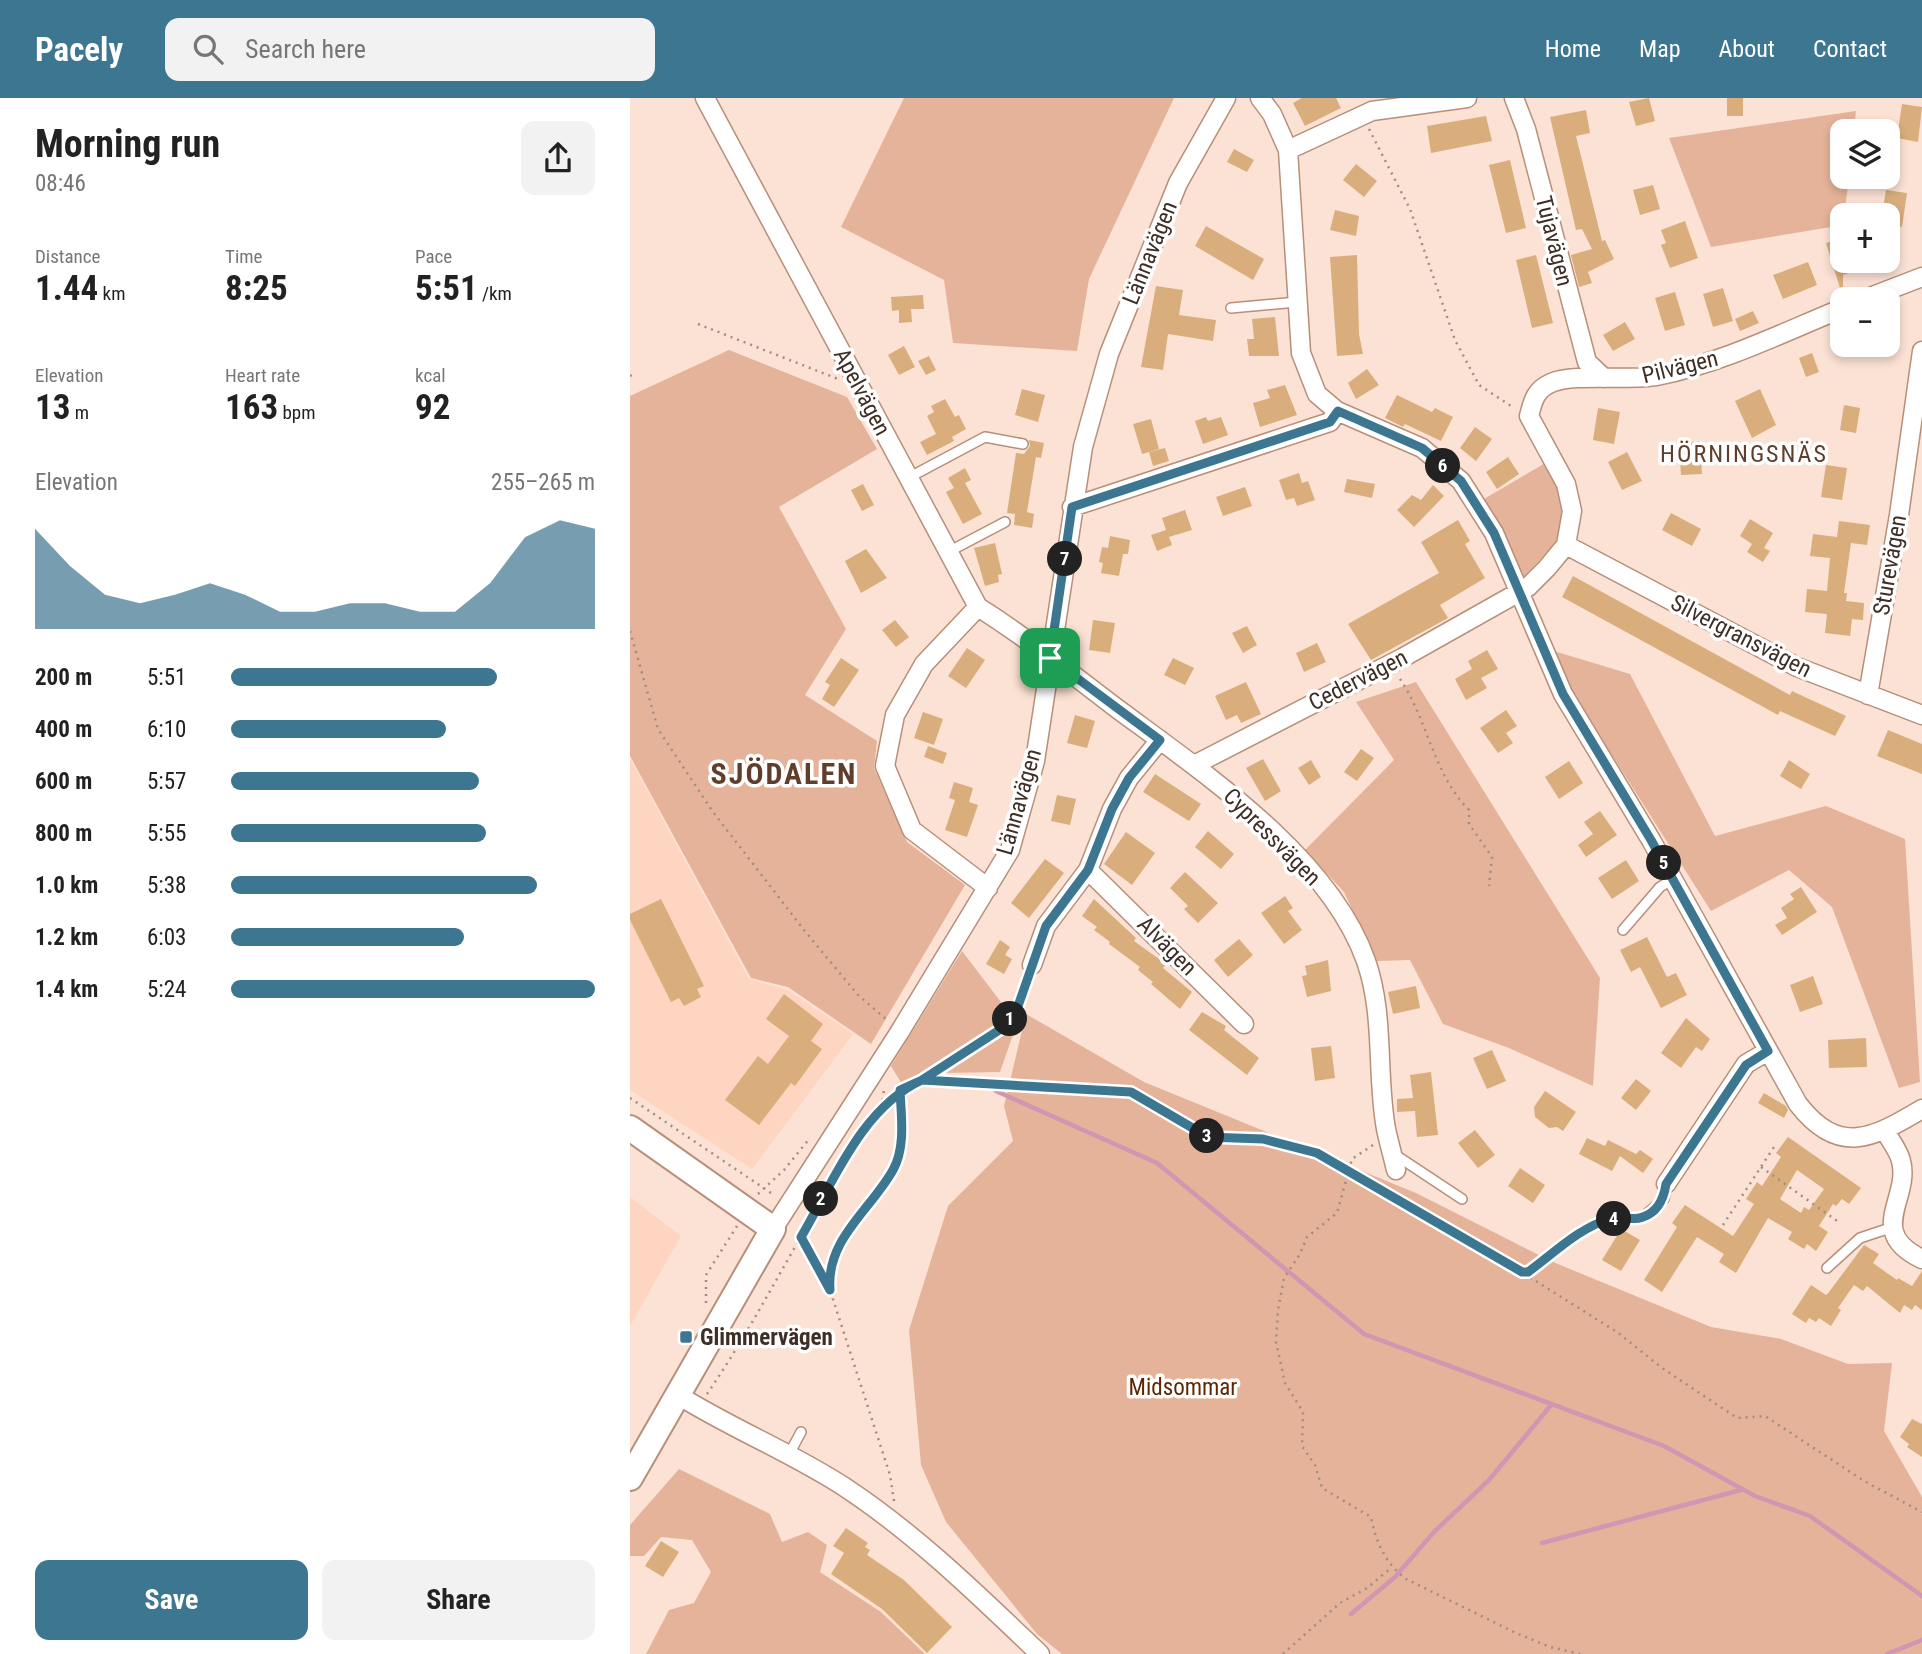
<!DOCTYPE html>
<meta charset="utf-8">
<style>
body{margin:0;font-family:"Roboto Condensed",sans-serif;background:#f2f2f2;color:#222;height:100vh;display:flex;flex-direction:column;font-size:26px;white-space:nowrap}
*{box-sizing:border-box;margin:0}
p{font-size:23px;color:#767676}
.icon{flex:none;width:38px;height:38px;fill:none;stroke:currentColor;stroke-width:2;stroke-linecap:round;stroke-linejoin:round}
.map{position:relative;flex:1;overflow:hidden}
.sheet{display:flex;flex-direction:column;background:#fff;width:630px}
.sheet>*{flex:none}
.tools{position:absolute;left:1200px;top:21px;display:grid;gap:14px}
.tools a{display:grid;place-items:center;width:70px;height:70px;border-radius:14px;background:#fff;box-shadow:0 4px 10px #0003;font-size:35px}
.pin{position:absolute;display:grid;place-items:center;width:60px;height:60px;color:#fff;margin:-30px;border-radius:14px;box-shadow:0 4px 10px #0006}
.km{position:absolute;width:35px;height:35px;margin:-18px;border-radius:50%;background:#222;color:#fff;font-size:19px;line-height:35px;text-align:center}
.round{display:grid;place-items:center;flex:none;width:74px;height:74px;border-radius:14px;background:#f2f2f2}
.headline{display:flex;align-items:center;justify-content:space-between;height:119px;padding:0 35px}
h1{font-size:38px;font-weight:700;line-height:52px}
.stats{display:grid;grid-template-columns:repeat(3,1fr);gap:10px;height:119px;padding:7px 35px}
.stats div{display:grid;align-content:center}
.stats b{font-size:35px;font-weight:700}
.stats small{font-size:19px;font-weight:400}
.stats p{font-size:19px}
.chart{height:196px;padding:14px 35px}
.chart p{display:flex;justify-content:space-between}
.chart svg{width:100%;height:126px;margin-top:7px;fill:#3d7690;opacity:.7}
.action{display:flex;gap:14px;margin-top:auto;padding:14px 35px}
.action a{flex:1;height:80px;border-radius:14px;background:#3d7690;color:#fff;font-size:28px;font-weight:700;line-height:80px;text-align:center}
.action a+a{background:#f2f2f2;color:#222}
ul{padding:0 35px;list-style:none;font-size:23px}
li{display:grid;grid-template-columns:112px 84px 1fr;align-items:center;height:52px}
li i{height:18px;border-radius:9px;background:#3d7690}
header{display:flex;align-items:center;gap:42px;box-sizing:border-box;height:98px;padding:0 35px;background:#3d7690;color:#fff}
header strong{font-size:33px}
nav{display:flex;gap:38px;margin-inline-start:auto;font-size:24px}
.search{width:490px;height:63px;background:#f2f2f2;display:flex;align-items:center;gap:18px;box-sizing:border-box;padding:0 24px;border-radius:14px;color:#767676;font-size:26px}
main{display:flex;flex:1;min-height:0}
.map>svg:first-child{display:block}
</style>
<header>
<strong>Pacely</strong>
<div class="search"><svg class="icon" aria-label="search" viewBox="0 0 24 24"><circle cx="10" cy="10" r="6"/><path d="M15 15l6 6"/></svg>Search here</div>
<nav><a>Home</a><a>Map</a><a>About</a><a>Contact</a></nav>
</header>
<main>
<section class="sheet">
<div class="headline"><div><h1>Morning run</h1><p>08:46</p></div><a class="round"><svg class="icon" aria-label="share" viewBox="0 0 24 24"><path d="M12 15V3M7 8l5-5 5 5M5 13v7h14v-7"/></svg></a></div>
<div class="stats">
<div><p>Distance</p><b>1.44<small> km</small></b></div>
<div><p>Time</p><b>8:25</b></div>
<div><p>Pace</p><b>5:51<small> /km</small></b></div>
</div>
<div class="stats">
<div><p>Elevation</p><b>13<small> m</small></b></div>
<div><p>Heart rate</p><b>163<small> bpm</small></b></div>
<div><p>kcal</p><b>92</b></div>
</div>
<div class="chart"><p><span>Elevation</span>255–265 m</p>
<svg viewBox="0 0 160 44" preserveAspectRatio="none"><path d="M0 44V9L10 22L20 32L30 35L40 32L50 28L60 32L70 38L80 38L90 35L100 35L110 38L120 38L130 28L140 12L150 6L160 9V44z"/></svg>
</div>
<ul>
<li><b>200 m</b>5:51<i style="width:73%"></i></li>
<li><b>400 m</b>6:10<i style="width:59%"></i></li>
<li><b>600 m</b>5:57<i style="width:68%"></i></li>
<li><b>800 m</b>5:55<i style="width:70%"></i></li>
<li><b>1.0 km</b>5:38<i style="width:84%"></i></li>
<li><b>1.2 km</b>6:03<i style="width:64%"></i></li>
<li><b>1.4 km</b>5:24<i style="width:100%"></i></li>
</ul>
<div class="action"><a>Save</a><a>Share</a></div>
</section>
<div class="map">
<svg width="1292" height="1556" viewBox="0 0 1292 1556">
<rect width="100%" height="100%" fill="#fce2d4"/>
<!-- built -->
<path fill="#fdd5c0" d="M0 661 119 881 157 892 223 936 122 1071 0 992Z
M0 1099 51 1138 0 1228Z"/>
<!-- green -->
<path fill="#e5b399" d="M274 0H544L459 181 447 253 323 245 314 182 211 129Z
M1226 13 1224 33H1213V79H1219L1213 127 1081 149 1039 40Z
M99 252 217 299 247 351 149 409 216 531 175 597 247 643 244 670 277 744 335 787 241 946 158 889 121 880 0 658V298Z
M917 364 935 400 929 441 891 482 854 401Z
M914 550 1000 576 1085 738 1196 708 1275 741 1290 984 1269 990 1202 809 1159 772 1081 813Z
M786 584 970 880 963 988 879 950 813 926 780 862 747 863 714 794 675 752 764 662 726 604Z
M332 853 387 925 370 974 311 975 272 986 261 968Z
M396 916 514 984 786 1095 923 1164 1081 1229 1151 1241 1218 1266 1262 1265 1254 1333 1292 1399V1556H432L407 1536 316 1424 291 1367 279 1232 318 1108 383 1043 374 1008Z
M49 1371 140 1416 152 1444 178 1434 197 1447 190 1474 251 1514 295 1556H16L39 1512 64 1505 81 1474 62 1442 31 1439 14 1458H0V1427Z"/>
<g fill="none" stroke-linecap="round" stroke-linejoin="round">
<!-- stream -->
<path stroke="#d295b2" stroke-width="4.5" d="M366 993 527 1065 734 1236 1034 1348 1125 1398 1180 1418 1292 1498
M912 1445 1111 1392
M721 1516 765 1479 804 1434 859 1382 922 1306
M1257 1556 1292 1542"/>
</g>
<!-- building -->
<path fill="#d9ae7c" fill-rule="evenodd" d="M672 0H706L711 10 675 28 663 5Z
M1019 0 1025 23 1006 28 999 4Z
M1097 0H1113V18H1097Z
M1272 6 1292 9 1288 44 1267 40Z
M956 12 960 35 946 38 972 143 975 142 984 161 958 174 962 185 949 189 941 157 962 151 952 131 946 132 920 19Z
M856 18 862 43 801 55 797 28Z
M604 51 624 62 617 74 597 64Z
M880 62 896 130 876 135 859 67Z
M726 66 747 83 734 99 713 82Z
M1023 87 1030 111 1010 117 1003 92Z
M1256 92 1277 95 1272 129 1258 127V117H1252Z
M705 112 729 118 726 138 700 132Z
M1055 123 1068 160 1040 170 1031 147 1036 145 1031 132Z
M576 128 634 161 623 182 565 148Z
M1213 140V163H1223L1226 172 1213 177V190H1210L1196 145Z
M727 157 729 236 733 256 707 258 700 159Z
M906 157 923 225 902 230 886 162Z
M1178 164 1187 187 1153 201 1143 177Z
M526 188 553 192 549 217 586 222 583 243 538 236 533 272 511 269Z
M1093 190 1103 223 1083 229 1073 196Z
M1045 194 1055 227 1035 233 1025 200Z
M293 197 294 211H281L282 224 269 225V212L262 213 261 199Z
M1123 213 1129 225 1110 233 1105 221Z
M645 219 649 258H619L617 241H624L622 221Z
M995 224 1005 241 983 253 973 237Z
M274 248 285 269 269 277 258 257Z
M1182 255 1189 274 1176 279 1169 260Z
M299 258 306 272 296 277 288 263Z
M737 271 749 287 726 301 718 285Z
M655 287 667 317 630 329 623 305 640 300 637 292Z
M392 291 415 297 408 324 385 317Z
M1130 291 1146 327 1122 340 1105 303Z
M767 297 802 314 805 310 823 319 811 343 775 326 773 329 755 320Z
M315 301 325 319 329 317 336 331 322 339 324 343 297 357 290 344 306 336 297 318 304 314 301 308Z
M1214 307 1230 310 1226 335 1210 332Z
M968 310 990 314 984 346 963 342Z
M576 319 578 323 591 319 598 337 573 346 565 323Z
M521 321 529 351 512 356 503 326Z
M845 329 862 341 846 363 830 350Z
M399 342 414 345 411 360 406 359 397 414 404 416 402 430 384 427 385 416 377 415 386 355 394 356 400 348Z
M1070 343 1072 376 1051 377 1049 345Z
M535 350 539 363 523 368 519 354Z
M997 354 1012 383 992 392 978 364Z
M878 359 889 376 867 391 856 374Z
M1196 367 1217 370 1212 402 1191 399Z
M335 370 341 382 335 385 352 416 333 426 316 394 324 390 318 380Z
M669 375 672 385 678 383 685 402 667 408 664 400 656 402 649 382Z
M717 381 745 386 742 400 714 394Z
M233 386 244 407 232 413 221 392Z
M803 387 814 398 784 429 767 412 782 397 791 402Z
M615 389 622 408 593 418 586 399Z
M555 412 562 432 539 439 542 447 527 453 521 437 536 432 532 420Z
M1041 415 1071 431 1062 448 1032 432Z
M1120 421 1143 435 1134 450 1140 453 1133 464 1117 454 1122 446 1110 438Z
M828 422 840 443 835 446 855 480 810 507 818 520 741 562 718 526 809 475 791 444Z
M1209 423 1240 427 1237 447 1221 445 1214 495H1217L1216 503 1234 505 1233 522 1222 521 1220 538 1195 535 1197 516 1175 514 1177 491 1197 493 1200 460 1180 458 1183 436 1207 439Z
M480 438 500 442 498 456H493L489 478 471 475 473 465 469 464 472 449 478 450Z
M365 445 372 476 368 477 369 484 355 488 344 450Z
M236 451 257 480 231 495 215 463Z
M943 478 1160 597 1162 593 1216 618 1205 638 1150 613 1148 617 932 499Z
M265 522 279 539 266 549 252 532Z
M463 522 485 525 480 555 459 552Z
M617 528 627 547 613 555 602 535Z
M687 545 696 564 674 574 666 555Z
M337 550 355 562 336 590 318 578Z
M857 552 868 571 851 580 857 590 836 602 825 581 842 571 838 563Z
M211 560 229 572 204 609 192 601 200 587 195 584Z
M543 560 564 570 555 587 534 577Z
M616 584 631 616 611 625 607 617 596 622 585 598Z
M876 612 887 628 876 635 883 645 868 655 850 630Z
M293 614 313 621 304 647 284 640Z
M445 617 465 623 457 650 437 645Z
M1258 632 1292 646V676L1247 658Z
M298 648 317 655 313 666 294 659Z
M731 651 744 660 727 683 714 674Z
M633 661 651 693 635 703 616 670Z
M681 662 691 679 679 687 668 670Z
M1159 662 1180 676 1171 691 1150 678Z
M939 663 953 685 929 701 915 679Z
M525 676 571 706 559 723 513 694Z
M324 684 343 690 339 704 348 707 337 739 315 732 325 702 319 700Z
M427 697 446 701 440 727 421 723Z
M970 713 987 737 956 759 948 747 963 736 954 724Z
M578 733 604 756 591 771 565 749Z
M496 734 525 755 502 787 474 766Z
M415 761 434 775 399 820 381 805Z
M996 762 1009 783 982 801 968 780Z
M555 774 588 805 568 825 554 811 558 808 540 790Z
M1171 789 1187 814 1152 837 1145 827 1157 820 1151 810 1164 801 1160 796Z
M655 798 663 810 658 813 672 832 654 846 631 815Z
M31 801 74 888 67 891 71 899 54 908 49 900 41 904 0 822V816Z
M464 801 506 840 504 843 536 866 533 870 562 894 550 911 521 886 523 884 508 872 510 869 479 846 480 844 464 832 467 829 452 818Z
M1017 839 1037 879 1046 875 1057 897 1031 910 1010 869 1001 874 990 852Z
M609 841 623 857 598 879 584 862Z
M370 842 380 849 375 857 382 861 374 876 356 866Z
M698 862 701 893 677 899 672 878 677 877 675 868Z
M1183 878 1193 906 1170 914 1160 887Z
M786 888 790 910 763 916 758 894Z
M154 896 193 926 181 943 192 951 165 988 161 985 129 1027 95 1002 128 958 138 966 159 938 136 921Z
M572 914 596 928 594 932 629 960 617 977 559 932Z
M1056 920 1080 941 1072 953 1066 949 1051 970 1031 955Z
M1236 940 1237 969 1199 970 1198 942Z
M701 948 705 980 685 983 681 950Z
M862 952 876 983 857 991 843 960Z
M801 974 808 1037 787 1039 785 1013 767 1014V1001L783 1000 780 977Z
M1006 981 1021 993 1006 1012 991 1000Z
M915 993 946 1014 933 1033 927 1029 919 1030 905 1019 904 1009Z
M1134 995 1156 1008 1158 1012 1154 1020 1128 1005Z
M845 1032 865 1057 848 1070 828 1045Z
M1158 1039 1231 1090 1219 1106 1212 1101 1206 1108 1203 1106 1189 1128 1198 1134 1186 1153 1177 1146 1174 1151 1158 1141 1162 1134 1138 1120 1106 1175 1089 1164 1094 1156 1067 1139 1032 1194 1014 1182 1047 1129 1042 1125 1055 1107 1103 1138 1124 1106 1116 1101 1127 1084 1132 1088 1151 1059 1146 1055ZM1167 1072 1194 1091 1179 1112 1174 1109 1171 1115 1150 1101Z
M957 1040 975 1048 978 1042 1006 1056 1010 1052 1023 1061 1013 1075 990 1058 982 1073 949 1056Z
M890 1070 915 1087 903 1105 878 1088Z
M991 1131 1010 1142 991 1173 972 1162Z
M1234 1147 1249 1156 1243 1165 1267 1182 1268 1180 1282 1188 1292 1173V1212L1285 1207 1282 1212 1274 1207 1270 1215 1237 1188 1233 1193 1224 1187 1208 1210 1211 1212 1201 1228 1189 1220 1186 1224 1179 1220 1176 1225 1162 1216 1181 1187 1196 1197 1199 1194Z
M1282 1321 1292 1326V1359L1277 1349 1279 1346 1270 1339Z
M216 1430 238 1445 235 1449 240 1452 237 1457 274 1482 322 1529 297 1555 252 1511 201 1476 214 1455 203 1448Z
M31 1443 49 1454 33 1479 15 1468Z"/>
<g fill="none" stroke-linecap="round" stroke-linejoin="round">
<defs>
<path id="service" d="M601 210 667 204
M278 380 355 339 393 346
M318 454 375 424
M993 832 1030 789 1043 781
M764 1056 832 1101
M1013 1119 1034 1101 1036 1086
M1197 1170 1230 1140 1263 1129
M158 1358 171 1334"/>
<path id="minor" d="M75 0 348 509C396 539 440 575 485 609 571 673 699 758 736 863 755 917 746 975 756 1031 759 1045 763 1059 766 1072
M630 0 642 16 658 52 671 255 687 296 707 313 792 350 831 383 864 435 933 596 1021 742 1168 1006C1209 1059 1243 1040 1292 1011
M884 0 896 31 957 264 974 280
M658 52 742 13 837 0
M1235 201 1292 179
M442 409 700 324 707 313
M936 447 1167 569 1292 617
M348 509 294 566 265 617 255 668 282 732 358 790
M1238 597 1269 417 1292 253
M566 666 772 560 898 489 917 470 936 447 942 413 936 386 899 318C903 303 905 292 921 285 943 275 999 283 1027 278 1092 265 1152 235 1213 210
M458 772 614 926
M402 867 416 828 458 772 482 711 499 680 530 642
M1255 1033C1260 1042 1269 1053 1271 1063 1281 1100 1235 1134 1292 1161
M1036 1086 1116 966 1138 953
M143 1131 269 935 380 752 405 663 453 349 479 256 548 85 596 0
M48 1297C102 1331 163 1355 216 1390 287 1437 348 1497 410 1556"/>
<path id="secondary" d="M0 1030 143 1131 0 1380"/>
</defs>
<!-- service casing -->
<use href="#service" stroke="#b78f7a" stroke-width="12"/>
<!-- minor casing -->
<use href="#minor" stroke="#b78f7a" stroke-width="21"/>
<!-- secondary casing -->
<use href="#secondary" stroke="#b78f7a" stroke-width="28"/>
<!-- path -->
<path stroke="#a38d82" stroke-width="2.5" stroke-dasharray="2 5" stroke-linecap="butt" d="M739 31 780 111 825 242 849 287 884 310
M68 226 208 281
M0 278 5 275
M0 533 28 631 83 714 174 832 228 897 257 922
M770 581C798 622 803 676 839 712V726L862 759 859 788
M293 981 377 927 386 911 397 880
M0 1000 144 1097
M252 1009 254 991
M743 1047 722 1061 707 1115 677 1139 670 1156 654 1180 648 1212 646 1244 655 1285 673 1314 672 1348 685 1367 692 1390 741 1419C746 1445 756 1466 776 1481L886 1535 920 1549 950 1556
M1131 1069 1210 1125
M128 1096 154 1072 180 1040
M1093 1127 1144 1049
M171 1140 199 1189
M899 1173C932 1149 961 1122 1003 1120
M76 1205V1177L107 1128
M77 1296C112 1245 142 1189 173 1135 204 1082 233 1009 292 982L501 994 578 1039 633 1041 687 1054 892 1174H898L901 1180 987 1234 1032 1270 1107 1320 1135 1318 1234 1383 1292 1414
M264 1403 260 1377 200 1192C196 1138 244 1113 264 1068 275 1045 271 1017 270 992
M653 1556 710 1505 737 1490 761 1470"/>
<!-- service -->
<use href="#service" stroke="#fff" stroke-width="9"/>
<!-- minor -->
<use href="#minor" stroke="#fff" stroke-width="18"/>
<!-- secondary -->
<use href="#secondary" stroke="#fff" stroke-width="24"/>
</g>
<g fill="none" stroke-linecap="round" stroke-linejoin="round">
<defs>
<path id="route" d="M420 560 530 642 499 680 482 711 458 772 416 828 387 911 377 927 292 982 270 992C271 1017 276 1049 263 1072 240 1113 196 1141 200 1192L171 1139C203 1085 231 1010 292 982L501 994 578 1039 633 1041 687 1055 892 1174H898C923 1156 950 1129 980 1121 990 1118 1003 1123 1013 1119 1028 1114 1034 1099 1036 1086L1116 967 1138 953 1021 742 933 596 864 435 831 383 792 350 708 313 700 324 442 409 420 560"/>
</defs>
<!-- route casing -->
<use href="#route" stroke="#fff" stroke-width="14"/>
<!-- route -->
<use href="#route" stroke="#3d7690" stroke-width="9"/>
</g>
<!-- markers -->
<rect fill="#3d7690" stroke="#fff" stroke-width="2.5" x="49" y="1232" width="14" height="14" rx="3.5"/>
<g text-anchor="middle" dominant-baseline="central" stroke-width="7" stroke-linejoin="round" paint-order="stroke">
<!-- street labels -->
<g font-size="23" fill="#3f2e26" stroke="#fff">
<text transform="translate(924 143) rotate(76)">Tujavägen</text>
<text transform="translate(520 155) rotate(-68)">Lännavägen</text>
<text transform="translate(1050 269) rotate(-14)">Pilvägen</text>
<text transform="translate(232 294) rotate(62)">Apelvägen</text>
<text transform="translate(1260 467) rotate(-80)">Sturevägen</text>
<text transform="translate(1111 538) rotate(27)">Silvergransvägen</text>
<text transform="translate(728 582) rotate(-27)">Cedervägen</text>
<text transform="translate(389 704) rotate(-74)">Lännavägen</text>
<text transform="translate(642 739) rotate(45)">Cypressvägen</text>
<text transform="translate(537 848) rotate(45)">Alvägen</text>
</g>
<!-- poi labels -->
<g font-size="23" font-weight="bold" fill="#3f2e26" stroke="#fff" text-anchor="start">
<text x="70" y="1239">Glimmervägen</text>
</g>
<!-- park labels -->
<g font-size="23" fill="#5c2701" stroke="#fff">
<text x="553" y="1289">Midsommar</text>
</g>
<!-- neighbourhood labels -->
<g font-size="24" letter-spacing="2" fill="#603e2b" stroke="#fff">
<text x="1114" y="356">HÖRNINGSNÄS</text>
</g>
<!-- district labels -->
<g font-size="30" font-weight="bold" letter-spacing="2" fill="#603e2b" stroke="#fff">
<text x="154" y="675">SJÖDALEN</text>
</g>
</g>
</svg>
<div class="tools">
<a><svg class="icon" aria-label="layers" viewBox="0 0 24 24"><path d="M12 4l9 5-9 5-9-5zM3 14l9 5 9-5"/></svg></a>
<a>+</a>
<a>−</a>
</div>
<div class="pin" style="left:420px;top:560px;background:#1e9e55"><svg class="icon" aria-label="arrive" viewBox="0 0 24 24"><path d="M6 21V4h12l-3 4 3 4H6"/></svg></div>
<b class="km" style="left:380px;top:921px">1</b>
<b class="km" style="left:191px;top:1101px">2</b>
<b class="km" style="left:577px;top:1038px">3</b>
<b class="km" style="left:984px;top:1121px">4</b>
<b class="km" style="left:1034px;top:765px">5</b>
<b class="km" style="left:813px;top:368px">6</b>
<b class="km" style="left:435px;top:461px">7</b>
</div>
</main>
